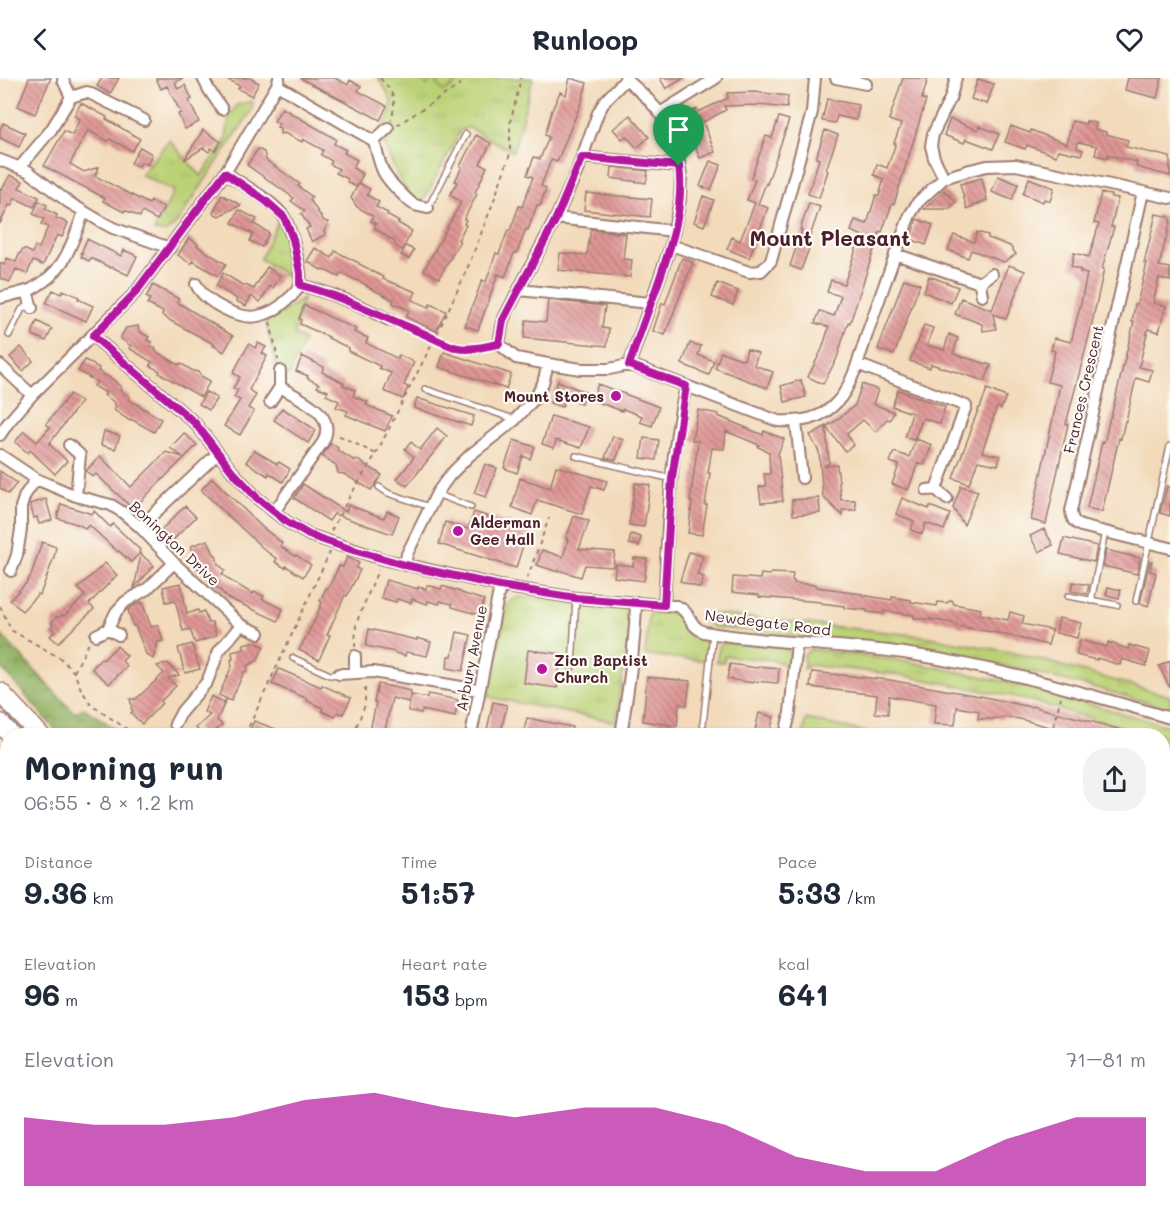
<!DOCTYPE html>
<meta charset="utf-8">
<style>
body{margin:0;font-family:Mali,sans-serif;background:#f2f2f3;color:#1f2937;height:100vh;display:flex;flex-direction:column;font-size:22px;white-space:nowrap}
*{box-sizing:border-box;margin:0}
p{font-size:20px;color:#747a83}
.icon{flex:none;width:33px;height:33px;fill:none;stroke:currentColor;stroke-width:2;stroke-linecap:round;stroke-linejoin:round}
.map{position:relative;flex:1;overflow:hidden}
.side{position:absolute;left:0px;top:650px;width:1170px;height:488px;display:flex;flex-direction:column;background:#fff;border-radius:24px 24px 0 0;box-shadow:0 2px 4px #0004}
.side>*{flex:none}
.pin{position:absolute;display:grid;place-items:center;width:51px;height:51px;color:#fff;margin:-62px -26px;border-radius:50% 50% 50% 0;rotate:-45deg;box-shadow:0 0 6px #0007}
.pin .icon{rotate:45deg}
.round{display:grid;place-items:center;flex:none;width:63px;height:63px;border-radius:24px;background:#f2f2f3}
.head{display:flex;align-items:center;justify-content:space-between;height:102px;padding:0 24px}
h1{font-size:33px;font-weight:700;line-height:45px}
.figures{display:grid;grid-template-columns:repeat(3,1fr);gap:9px;height:102px;padding:6px 24px}
.figures div{display:grid;align-content:center}
.figures b{font-size:30px;font-weight:700}
.figures small{font-size:16px;font-weight:400}
.figures p{font-size:16px}
.chart{height:168px;padding:12px 24px}
.chart p{display:flex;justify-content:space-between}
.chart svg{width:100%;height:108px;margin-top:6px;fill:#b5179e;opacity:.7}
header{display:flex;justify-content:space-between;align-items:center;height:78px;padding:0 24px;background:#fff;font-size:27px;font-weight:700}
.map>svg:first-child{display:block}
</style>
<header><svg class="icon" aria-label="back" viewBox="0 0 24 24"><path d="M15 5l-7 7 7 7"/></svg>Runloop<svg class="icon" aria-label="heart" viewBox="0 0 24 24"><path d="M12 20l-8-8c-3-5 5-10 8-4 3-6 11-1 8 4z"/></svg></header>
<div class="map">
<svg width="1170" height="1136" viewBox="0 0 1170 1136">
<defs>
<pattern id="grass-tufts" width="24" height="20" patternUnits="userSpaceOnUse" patternTransform="scale(1.5)"><rect width="24" height="20" fill="#bbd175"/><path d="M3 7l-1-3M5 7V3M7 7l1-3M15 17l-1-3M17 17v-4M19 17l1-3" fill="none" stroke="#a2b365"/></pattern>
<pattern id="forest-crowns" width="20" height="18" patternUnits="userSpaceOnUse" patternTransform="scale(1.5)"><rect width="20" height="18" fill="#94b366"/><path d="M2 6a3 3 0 1 1 6 0M12 15a3 3 0 1 1 6 0" fill="none" stroke="#7b9154"/></pattern>
<pattern id="water-rules" width="6" height="5" patternUnits="userSpaceOnUse" patternTransform="scale(1.5)"><rect width="6" height="5" fill="#6aaedf"/><path d="M0 2.5h6" fill="none" stroke="#598db5"/></pattern>
<pattern id="building-back-hatch" width="6" height="6" patternUnits="userSpaceOnUse" patternTransform="scale(1.5)"><rect width="6" height="6" fill="#de9695"/><path d="M-1 5l2 2M0 0l6 6M5-1l2 2" fill="none" stroke="#b67a7a"/></pattern>
</defs>
<rect width="100%" height="100%" fill="#fdfcf7"/>
<filter id="ink" filterUnits="userSpaceOnUse"><feTurbulence type="fractalNoise" baseFrequency=".0167" numOctaves="2"/><feDisplacementMap in="SourceGraphic" scale="12" xChannelSelector="R" yChannelSelector="G"/><feConvolveMatrix kernelMatrix="1 2 1 2 8 2 1 2 1" color-interpolation-filters="sRGB"/></filter>
<filter id="wash" filterUnits="userSpaceOnUse"><feTurbulence type="fractalNoise" baseFrequency=".008" numOctaves="4" result="noise"/><feDisplacementMap in="SourceGraphic" scale="24" xChannelSelector="R" yChannelSelector="G"/><feGaussianBlur stdDeviation="1.35" result="paint"/><feColorMatrix in="noise" values="0 0 0 0 0 0 0 0 0 0 0 0 0 0 0 0 0 1.4 0 .05"/><feComposite in="paint" operator="in"/></filter>
<g filter="url(#wash)">
<rect width="100%" height="100%" fill="#f2daba"/>
<!-- grass -->
<path fill="url(#grass-tufts)" stroke="#827850" stroke-width="1.5" d="M378 0H417L427 7 433 0H533L513 74 468 49 461 52 422 125C403 121 387 73 380 55 394 28 397 26 378 0Z
M253 23 252 32 176 146 166 154 154 153 174 113 141 97 169 62 201 98 226 62 229 38 237 27Z
M278 143 285 159 290 200 260 181Z
M303 221 294 257 304 262 289 298 284 292H277L266 244Z
M519 519 624 529 630 535V544L616 644 488 619 507 528 511 523Z
M653 533 675 535 683 541 690 551 709 560V583L645 577 649 535Z
M703 535 924 558 1020 576 1170 618V631L1100 611 1014 590 933 573 712 549 704 543Z
M724 564 787 570 791 576 788 595 784 586 772 582 725 578 724 584H716L720 566Z
M811 571 911 584 1031 609 1170 649V663L1163 661 1162 657H1148L1016 619 901 597 809 587 804 591V577Z"/>
<!-- forest -->
<path fill="url(#forest-crowns)" stroke="#6f6948" stroke-width="1.5" d="M0 556 24 581 74 635 84 630 125 657H60L0 588Z
M506 1130H562L569 1136H513Z"/>
<!-- green -->
<path fill="#bbd175" stroke="#827850" stroke-width="1.5" d="M442 0H464L444 14 437 5Z
M806 641 879 657H803Z"/>
<!-- water -->
<path fill="url(#water-rules)" stroke="#5a6685" stroke-width="1.5" d="M0 695 7 705V759L0 756Z
M772 1130H1030L1031 1136H767Z"/>
<g fill="none" stroke-linecap="round" stroke-linejoin="round">
<!-- stream -->
<path stroke="#6aaedf" stroke-width="4" d="M0 1120 8 1116
M6 1136 10 1130"/>
<!-- river -->
<path stroke="#6aaedf" stroke-width="21" d="M684 1130 692 1136"/>
</g>
<g id="blocks">
<!-- building -->
<path fill="url(#building-back-hatch)" d="M29 0H51L35 36 18 28Z
M102 0H119L110 16 97 8Z
M156 0H184L175 4 178 11 185 7 192 21 189 23 199 44 185 51 178 36 181 35 167 8 161 11Z
M225 0H250L259 5 252 18 238 11 240 8Z
M300 0H335L348 7 350 2 361 8 358 13 387 28 380 42Z
M570 0 587 5 581 25 557 84 551 82 541 108 546 110 540 128 537 127 528 152 526 151 517 175H514L505 199 498 196 478 252 465 248 482 202 486 204 496 175 499 176 508 152 510 153 519 128 522 129 533 99 527 97 534 79 540 81 549 59 545 57 552 32 560 14 566 17Z
M660 0H684L666 11Z
M903 0H928L922 21 926 22 894 126H892L882 154 880 153 850 245 848 244 837 280 823 306 808 299 822 271 829 249 815 245 820 233 834 238 841 218 827 214 831 202 844 206 861 157 851 153 855 142 867 146 876 117 879 118 884 101 874 97 877 86 887 90 896 65H894L901 46 889 42Z
M1128 0H1162L1157 20 1125 12Z
M978 1 994 6 987 26 971 21Z
M755 14 788 18 787 30 760 27 724 28 726 32 703 44 715 74 700 80 682 38 697 31 698 34 728 20 727 15Z
M827 21 859 27 856 42 837 38 835 45 822 43Z
M81 25 107 39 106 41 140 61 132 73 110 61 108 63 88 52 70 86 84 94 99 89 95 98 149 126 151 123 164 129 157 142 142 134 140 139 125 132 124 134 103 123 105 120 44 88 64 53 72 57 80 41 74 38Z
M282 30 336 61 334 66 346 72 344 75 357 82 353 90 363 96 356 109 347 104 348 101 336 95 339 91 330 86 332 83 321 77 323 72 303 61 302 64 284 55 280 56V50L277 49 279 46 274 43Z
M630 37 649 59 637 70 626 58 622 61 613 51Z
M779 39 789 42 767 106 766 105 758 126 768 130 749 180 727 171 732 159 740 163 755 125 747 122 755 102 751 100 766 58 772 60Z
M950 41 978 52 979 48 999 56 993 71 966 61 964 65 944 57Z
M1072 43 1086 46V43L1096 45 1095 51 1106 54V56L1128 62 1126 69 1170 79V98L1136 89 1137 84 1108 77V80L1095 77 1097 68 1078 64 1077 70 1083 72 1081 77 1058 72 1056 78 1027 67 1025 71 1005 64 1011 48 1030 55 1031 52 1067 66Z
M3 45 25 55 19 69 0 60V52Z
M203 52 221 64 215 73 211 70 209 74 203 70 184 82Z
M825 52 838 57 826 92 828 93 819 120 808 116 819 81 816 80Z
M476 57 491 65 480 86 487 89 475 115 477 116 464 141 466 142 464 146 466 147 458 162 460 163 439 200 424 192 461 124 450 117 457 104 455 103 462 89 460 88Z
M140 69 152 76 147 87 141 84 139 89 131 85Z
M258 71 264 74 266 82 300 106 298 108 312 119 310 122 324 143 328 144 327 148 324 153 326 156 312 164 306 151 310 149 301 136 305 133 291 123 294 120 247 87Z
M710 83 721 87 711 112 700 108Z
M612 89 648 93 646 105 611 100Z
M10 97 23 103 19 110 39 119 34 129 15 120 11 128 9 127 0 146V110L2 111Z
M998 98 1018 106 1012 122 992 114Z
M982 100 987 122 967 131 960 106Z
M1029 100 1054 110 1050 123 1044 121 1043 124 1023 116Z
M359 105 370 111 367 117 379 124 376 129 388 135 387 137 399 144 398 145 412 153 402 172 396 168 394 163 374 150 376 146 371 143 373 138 357 129 351 120Z
M944 112 956 124 949 131H924Z
M586 115 652 121 650 139 584 132Z
M1101 115 1111 117V119L1118 120 1111 149H1114L1102 191H1104L1090 254 1066 346H1068L1046 446 1031 442 1060 307 1047 304 1055 273 1051 272 1054 260 1071 264 1081 225 1087 196 1080 194 1081 192 1071 189 1074 175 1089 179 1099 146 1094 145Z
M222 117 241 127 219 138 213 135Z
M703 118 714 122 704 148 694 144Z
M39 123 47 127 45 131 57 137 56 140 68 145 62 159 57 157 43 187 33 183 27 196 16 191 10 204 0 200V185L4 187 7 180 16 184 20 175 24 171 32 175 35 168 39 170 48 149 41 146 44 141 33 136Z
M809 125 820 129 808 164 811 165 801 192 790 188 802 152H800Z
M239 132 257 141 254 146 269 155 262 169 250 163 253 156 232 145Z
M1156 136 1170 139V145L1159 188 1170 190V203L1159 200 1153 225 1166 228 1159 254 1148 251 1139 289 1152 292 1149 304 1136 300 1126 343H1125L1121 361 1119 360 1102 434 1087 430 1102 364 1104 365 1110 339H1111L1127 272 1134 244H1132L1135 226H1137L1147 185H1144Z
M917 141 933 147 926 167 910 161Z
M591 151 626 156 623 181 632 182 630 199 558 192 560 175 587 177Z
M977 154 988 157V160L1010 168 1016 176 1004 184 971 172 968 180 948 172 954 157 974 164Z
M189 160 198 166 197 168 226 186 218 198 193 183 191 186 178 177Z
M87 161 121 178 124 172 137 178 128 197 112 189 111 190 91 180 89 183 81 179 83 175H81Z
M406 168 414 172 409 181 401 177Z
M315 170 332 180 335 173 359 185V186L371 192V193L384 199 383 201 416 214 412 222 429 229 430 226 446 233 436 253 406 239 409 232 393 225 394 222 366 208 367 207 341 195 339 199 322 191 321 192 307 183Z
M682 180 693 184 665 257 653 253 662 225 665 226Z
M1009 187 1025 193 1006 241 993 236 996 251 983 253 982 246 955 236 961 220 992 232Z
M267 189 281 198 273 210 270 208 260 224 251 218 246 228 236 223 237 221 216 208 223 195 244 208 245 207 254 211Z
M929 198 958 209 951 225 924 214Z
M904 201 920 206 894 277 878 271Z
M717 205 738 213 733 227 712 219Z
M153 207 179 221 177 224 233 258 224 274 213 267 214 266 169 242 162 237 163 234 147 226 150 221 146 219Z
M53 212 61 216 63 212 79 219 78 221 93 228 86 243 46 225Z
M548 222 605 228 602 250 609 251 607 268 524 260 526 242 546 244Z
M304 227 356 251 354 254 368 260 366 265 398 281 399 277 414 284 404 307 408 309 403 321 384 313 391 295 379 290 380 288 348 273 349 270 328 260 329 259 300 246 301 242 299 241Z
M37 243 52 251 46 263 33 257V253Z
M924 247 933 250 927 267 944 272 949 256 958 260 953 276 991 287 985 303 931 286 930 290 910 283 916 267H917Z
M138 248 139 253 149 259 147 262 152 264 150 268 156 271 155 273 179 287 180 285 193 293 198 294 201 298 210 303 201 319 159 295 160 293 150 288 152 284 129 270 131 268 120 260 126 250Z
M258 265 266 269 262 275 267 278 249 312 256 317 248 330 254 333 240 357 224 348 240 322 234 319 238 312 233 310 240 299 233 295 249 266 255 270Z
M690 265 701 268 698 277 714 283 709 297 682 286Z
M21 269 33 283 23 293 10 279Z
M747 271 758 275 754 287 773 294 767 310 715 290 721 274 744 282Z
M444 274 511 296 506 311 439 289Z
M302 278 324 289 322 294 344 305 343 307 355 312 353 318 368 324 366 327 392 338 385 353 346 337 348 333 336 329 339 323 326 317 328 313 317 309 319 306 307 300 308 298 296 293Z
M85 282 99 290 98 293 112 301 121 309 120 312 130 319 128 321 161 341 154 354 131 341 130 343 114 332 116 328 114 327 115 325 104 317 106 315 94 308 97 304 78 293Z
M801 302 806 319 785 324 781 308Z
M558 303 585 314 581 326 565 320 562 329 550 325Z
M598 306 659 329 652 348 640 344 642 338 623 331 622 333 592 322Z
M862 306 878 312 873 326 894 334 890 342 887 341 876 354 863 342 847 356 854 367 845 373 826 349 829 385 824 388 837 387 841 422H855L856 432H842L843 438 823 419 819 374 810 357 834 344 855 327Z
M987 311 1006 319 1001 331 997 329 982 374 1000 378 998 387 978 383 969 406 953 400 972 350H971L979 330H980Z
M898 312 945 329 940 346 923 340 914 362 905 359 912 335 892 328Z
M206 314 217 320 209 332 199 326Z
M70 316 81 324 49 366 67 383 55 396 30 372 28 375 15 364 24 353 37 364 50 349 46 346Z
M417 320 474 338 471 348 414 330Z
M282 330 316 352 308 365 274 342Z
M698 332 719 336 718 338 763 357 764 353 784 361 778 376 783 423 761 425 759 409 766 408 764 396H770L769 374 758 369 759 367 726 353 724 371 712 370 708 395H710L705 427H707L702 457 688 455 692 424H690L698 363 692 362Z
M551 338 589 349 581 370 556 362 554 370 542 366Z
M437 350 447 358 407 408 397 401 414 379 405 371 411 364 420 372Z
M104 353 120 358 115 371 101 367Z
M184 355 197 367 133 431 96 396 93 399 86 393 100 378 131 409 166 374 183 379 170 370Z
M613 358 623 362 616 382 605 380Z
M644 360 659 362 656 382 641 380Z
M916 361 932 367 924 387 918 385 908 412 892 406 899 387 890 384 894 374 909 379Z
M514 362 535 369 530 381 523 378 517 395 504 390Z
M331 365 338 370 337 372 355 383 356 381 382 397 371 412 344 396 338 395 336 387 322 378Z
M254 372 277 386 279 384 290 391 283 404 269 395 268 398 246 384Z
M485 386 497 390 486 419 474 415Z
M556 388 607 403 604 412 591 408 582 436 537 422 532 437 512 429 520 400 550 410Z
M0 393 17 405 8 416 0 410Z
M212 400 262 449 282 465 280 468 295 478 296 477 311 487 303 499 286 488 285 490 275 484 277 481 266 473 201 412Z
M635 405 650 407 644 449 629 447Z
M303 406 346 434 348 427 384 440 387 433 399 438 392 456 334 436 329 443 294 420Z
M961 408 978 413 964 447 953 430Z
M1167 408 1170 409V438L1160 435Z
M819 420 820 435 793 437 792 422Z
M902 420 929 431 930 428 950 436 944 452 926 445 922 456 911 452 914 443 896 436Z
M46 421 52 442 39 446 37 439 34 440 30 426Z
M61 426 92 436 94 433 110 449 113 446 140 472 139 474 140 475 131 484 119 473 118 474 89 447 85 451 80 447 57 440Z
M185 428 196 439 172 463 161 452Z
M474 434 506 445 507 444 528 451 516 490 439 466 445 444 468 451Z
M574 438 589 443 579 471 615 474 613 489 585 487 581 499 558 492V494L537 487 542 472 563 479 568 462 566 461Z
M1044 451 1053 467 1039 474 1030 458Z
M631 456 641 459 639 468 629 466Z
M1064 460 1097 468 1094 484 1060 476Z
M208 462 214 476 216 477 218 486 225 492 222 496 229 502 253 516 254 514 264 518 262 521 283 531 278 543 228 520 197 489 191 468Z
M42 464 56 469 54 479 40 517 38 516 22 533 10 522 27 504 31 497Z
M1106 472 1140 480 1137 496 1103 488Z
M689 474 703 478 697 497 704 499 700 510 680 503Z
M141 476 154 488 134 510 136 501Z
M347 479 359 485 356 490 360 492 347 518 345 517 327 557H330L319 582 299 572 315 542 322 524 320 523 326 510 328 511 339 488 343 489Z
M634 480 647 481 644 503 614 499 616 486 633 488Z
M1150 483H1152L1150 493 1156 495 1148 528 1140 525Z
M105 485 117 497 89 526 94 531 58 565 50 558 55 553 51 549 53 547 51 545 57 538 59 540 62 537 64 538 85 518 78 510Z
M771 495 793 496 792 503H794V505L816 507V509L839 512V513L862 516V517L892 522V519L911 522V524L937 528 938 524 946 525 952 522 954 526 981 531 980 536 993 539 1008 542 1010 534 1024 538 1022 546 1052 552 1048 567 998 555 957 548V546L930 541V542L914 540V537L884 533V536L867 534V532L844 530V528L821 525V524L759 519V517L732 514 733 499 760 501 761 496 769 497Z
M386 502 418 511V509L426 511 427 507 441 511 442 508 461 514V515L484 522 480 537 452 529V526L440 523 439 526 428 523 427 526 412 521 411 525 397 521 396 524 381 520Z
M1073 504 1089 507 1087 516 1071 513Z
M181 505 187 536 198 532 199 535 204 533 208 545 212 544 216 558 195 565 190 551 183 553 175 522 166 524 163 509Z
M1108 509 1121 512 1119 520 1106 517Z
M142 524 151 549 158 547 163 563 158 564 153 581 146 576 135 547 133 548 128 532 135 527Z
M1059 540 1081 545 1077 560 1056 555Z
M369 551 417 562V560L431 564 427 578 406 574 405 578 395 575V574L366 568Z
M457 554 471 557 463 593 447 590 448 578H452Z
M1080 562 1107 569 1108 564 1128 571 1129 567 1150 573 1146 588 1122 581 1120 587 1097 580V582L1076 577Z
M253 564 264 568 257 583 247 588 248 593 244 594 231 623 219 617 232 588 231 582 233 581 232 574 245 571 243 566Z
M192 566 200 591 185 595 178 570Z
M117 568 127 578 122 583 127 588 109 606 92 591 101 580 103 582Z
M528 572 561 576 557 610 524 605Z
M1170 583V610L1159 588Z
M168 585 179 597 168 600 176 608 161 623 162 625 142 646 131 635 133 633 131 630 132 628 130 621H136L148 610 164 595 157 588Z
M730 586 757 590 758 588 779 590 778 605 753 603V605L727 601Z
M279 591 321 609 322 607 351 620 343 636 337 634 335 639 322 633 323 630 307 623 308 621 272 606Z
M812 594 889 602 985 619 1030 629 1031 628 1082 641 1129 654 1128 657H1078L1020 641 1005 639 1000 641 995 640 993 641H978L979 633 957 629 955 647 934 646 936 626 889 618 888 636 875 635 877 617 810 609Z
M647 599 690 603 687 627 679 626 677 648 643 643Z
M378 606 411 613 409 624 392 620 384 657H369L376 625 374 624Z
M428 616 458 622 455 639 422 632 421 635 408 633 411 617 427 620Z
M211 618 223 624 226 622 217 642 222 647 211 657H202L196 650 210 637 204 634Z
M493 624 507 627 500 657H486Z
M759 635 774 639 769 657H754Z
M527 640 572 649 570 657H523Z
M254 643 289 656V657H248Z"/>
</g>
</g>
<g filter="url(#ink)">
<use href="#blocks" fill-opacity="0" stroke="#9e7c72" stroke-width="1.5"/>
<g fill="none" stroke-linecap="round" stroke-linejoin="round">
<defs>
<path id="service" d="M428 130 466 56
M9 257 22 231 31 225
M425 311 514 341
M576 378 672 401
M379 409 388 415 430 429
M436 416 471 429
M1068 518 1117 527
M1091 523 1105 454
M1136 523 1170 368
M293 580 330 597 338 596
M572 589 576 520
M703 646 713 555"/>
<path id="minor" d="M203 0 209 12 222 31
M625 0 646 19 660 35 677 71 681 98 680 122 671 167 629 287
M836 0 866 6
M626 1 605 23 598 35 577 93 556 140 503 242 499 266 516 280 548 286 581 291H609L629 287 639 290 778 343C801 344 821 342 837 324 852 309 861 274 868 253 882 214 895 176 910 137L918 124 944 100 970 92 987 88 1016 87 1143 114
M63 2 71 19
M277 7 374 63C381 89 380 95 400 114 412 126 411 127 428 130
M660 35 716 0
M374 63 388 50
M582 79 679 88
M0 82 28 93 68 124 100 143 113 150 170 170
M20 89 51 52 71 19 87 14 144 42
M944 100 934 80 931 68 933 56 950 21 956 0
M1170 120 1143 114 1071 433C1072 441 1073 444 1081 448L1170 470
M556 140 674 153
M671 167 749 194 761 193 771 183 812 34 815 0
M895 176 980 205
M196 206C204 224 239 242 258 238 268 236 279 230 286 223 291 219 299 212 300 205 302 195 298 184 296 174 293 162 290 149 284 139 273 123 242 106 225 95
M300 207C332 215 362 228 391 243
M519 212 650 225
M27 213 32 230
M982 218 980 205 992 196
M0 220C10 217 23 215 32 211 66 193 71 167 84 134
M93 258 195 345 232 393 257 420 287 444 309 457 382 481 500 508 576 520 677 528C692 535 688 548 704 554 770 566 837 565 904 575 994 589 1082 614 1170 640
M857 286 966 328 936 411
M0 287 32 317
M270 324 280 309V293
M796 344 802 400
M0 357 8 345 32 317 135 215 225 95 277 7 279 0
M69 367 80 377 76 418
M0 377 36 401 76 418 111 427 122 434 140 449 174 485 241 547 259 555
M927 412 936 411 947 421
M274 434 323 364C338 335 300 321 280 309
M140 449 218 375
M405 487 407 476 437 415 450 397 470 377 515 342 535 320 543 305 548 286
M11 493 17 477 21 451V429L25 417 36 401
M664 527C668 454 669 379 686 308
M108 551 116 534 125 524 147 511 174 485
M96 557 108 551 119 557
M355 578V594
M339 596 373 594 479 612
M175 646 182 633 207 604 219 573 241 547
M471 657 500 508
M621 657C628 613 635 569 636 524
M785 657 790 635 797 565
M1162 931 1170 890
M1162 955 1170 957"/>
<path id="trunk" d="M0 614 40 657
M0 645 11 657
M459 1130 465 1136
M487 1130 493 1136"/>
</defs>
<!-- service casing -->
<use href="#service" stroke="#9e7c72" stroke-width="8"/>
<!-- minor casing -->
<use href="#minor" stroke="#9e7c72" stroke-width="14"/>
<!-- trunk casing -->
<use href="#trunk" stroke="#9e7c72" stroke-width="21"/>
<!-- path -->
<path stroke="#9e7c72" stroke-width="2" stroke-dasharray="4.5 4.5" stroke-linecap="butt" d="M380 0C394 15 397 22 391 42
M397 47 454 11 467 0
M270 244 278 282
M400 246 458 270H474L488 268
M376 376 435 260 466 194 493 125 510 76V46L521 0
M331 453 350 418 376 376 338 357
M527 501 549 440
M0 528 11 552 60 580 74 594 81 611 91 627 136 657
M355 569 356 546 378 492
M74 594 89 565
M245 657 330 474
M353 657 365 627V606
M1051 657 1061 619
M591 1130 598 1136
M656 1130 663 1136
M1132 1130 1135 1136
M734 1136 736 1130"/>
<!-- service -->
<use href="#service" stroke="#fff" stroke-width="5"/>
<!-- minor -->
<use href="#minor" stroke="#fff" stroke-width="10"/>
<!-- trunk -->
<use href="#trunk" stroke="#fff" stroke-width="18"/>
</g>
</g>
<g fill="none" stroke-linecap="round" stroke-linejoin="round" filter="url(#ink)">
<defs>
<path id="route" d="M582 79 679 88C685 131 669 174 655 214 646 238 637 263 629 287L686 308 672 400 664 527 576 520 500 508 405 487 353 472 309 457 287 444 257 420 232 393 195 345 93 258 135 215 225 95 266 123 284 139 293 161 300 195V207C342 218 380 238 420 254 432 259 445 267 458 270 471 273 486 268 499 266L503 242 555 143Z"/>
</defs>
<!-- route casing -->
<use href="#route" stroke="#fff" stroke-width="12"/>
<!-- route -->
<use href="#route" stroke="#b5179e" stroke-width="8"/>
</g>
<!-- markers -->
<g fill="#b5179e" stroke="#fdfcf7" stroke-width="2">
<circle cx="616" cy="318" r="6"/>
<circle cx="458" cy="453" r="6"/>
<circle cx="542" cy="591" r="6"/>
</g>
<g text-anchor="middle" dominant-baseline="central" stroke-width="4.5" stroke-linejoin="round" paint-order="stroke">
<!-- street labels -->
<g font-size="15" fill="#4a1f2b" stroke="#fdfcf7">
<text transform="translate(1083 311) rotate(-77)">Frances Crescent</text>
<text transform="translate(175 465) rotate(43)">Bonington Drive</text>
<text transform="translate(768 544) rotate(7)">Newdegate Road</text>
<text transform="translate(471 580) rotate(-79)">Arbury Avenue</text>
</g>
<!-- poi labels -->
<g font-size="15" font-weight="bold" fill="#4a1f2b" stroke="#fdfcf7" text-anchor="start">
<text x="604" y="318" text-anchor="end">Mount Stores</text>
<text x="470" y="444">Alderman<tspan x="470" dy="17">Gee Hall</tspan></text>
<text x="554" y="582">Zion Baptist<tspan x="554" dy="17">Church</tspan></text>
</g>
<!-- district labels -->
<g font-size="21" font-weight="bold" fill="#4a1f2b" stroke="#fdfcf7">
<text x="830" y="159">Mount Pleasant</text>
</g>
</g>
</svg>
<div class="pin" style="left:679px;top:88px;background:#1e9e55"><svg class="icon" aria-label="arrive" viewBox="0 0 24 24"><path d="M6 21V4h12l-3 4 3 4H6"/></svg></div>
<section class="side">
<div class="head"><div><h1>Morning run</h1><p>06:55 · 8 × 1.2 km</p></div><a class="round"><svg class="icon" aria-label="share" viewBox="0 0 24 24"><path d="M12 15V3M7 8l5-5 5 5M5 13v7h14v-7"/></svg></a></div>
<div class="figures">
<div><p>Distance</p><b>9.36<small> km</small></b></div>
<div><p>Time</p><b>51:57</b></div>
<div><p>Pace</p><b>5:33<small> /km</small></b></div>
</div>
<div class="figures">
<div><p>Elevation</p><b>96<small> m</small></b></div>
<div><p>Heart rate</p><b>153<small> bpm</small></b></div>
<div><p>kcal</p><b>641</b></div>
</div>
<div class="chart"><p><span>Elevation</span>71–81 m</p>
<svg viewBox="0 0 160 44" preserveAspectRatio="none"><path d="M0 44V16L10 19L20 19L30 16L40 9L50 6L60 12L70 16L80 12L90 12L100 19L110 32L120 38L130 38L140 25L150 16L160 16V44z"/></svg>
</div>
</section>
</div>
